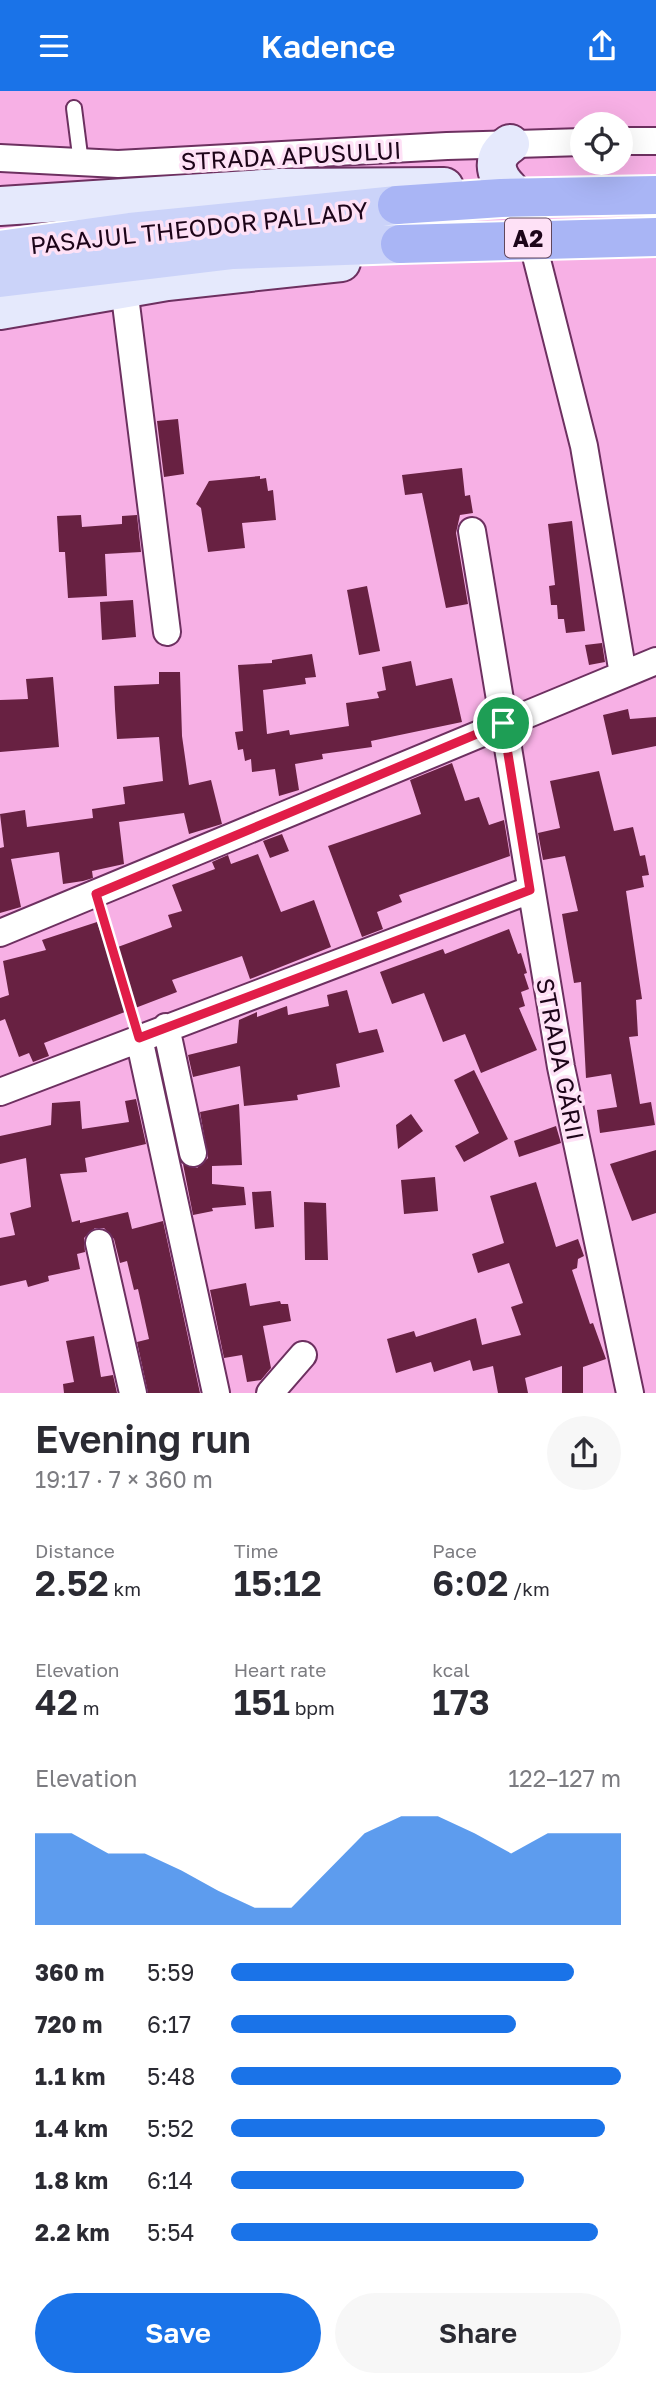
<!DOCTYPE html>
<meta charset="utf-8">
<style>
body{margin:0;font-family:"Golos Text",sans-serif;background:#f7f7f7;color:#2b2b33;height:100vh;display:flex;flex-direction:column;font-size:26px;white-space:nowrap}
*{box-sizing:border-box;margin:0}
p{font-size:23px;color:#7c7c81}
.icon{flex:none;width:38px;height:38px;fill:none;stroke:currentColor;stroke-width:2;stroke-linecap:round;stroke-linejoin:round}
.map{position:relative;height:1302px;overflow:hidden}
.sheet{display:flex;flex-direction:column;background:#fff;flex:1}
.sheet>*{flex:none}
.controls{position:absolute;left:570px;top:21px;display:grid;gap:14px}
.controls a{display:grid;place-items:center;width:63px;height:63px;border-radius:50%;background:#fff;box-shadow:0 7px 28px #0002;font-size:35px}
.pin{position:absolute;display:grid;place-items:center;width:60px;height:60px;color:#fff;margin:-30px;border:4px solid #fff;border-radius:50%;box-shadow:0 2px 7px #0007}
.round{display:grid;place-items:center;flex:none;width:74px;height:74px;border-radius:37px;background:#f7f7f7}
.summary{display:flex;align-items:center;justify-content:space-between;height:119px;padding:0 35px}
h1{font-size:38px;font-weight:600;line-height:52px}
.stats{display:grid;grid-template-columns:repeat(3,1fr);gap:10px;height:119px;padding:7px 35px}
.stats div{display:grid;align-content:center}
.stats b{font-size:35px;font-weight:600}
.stats small{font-size:19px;font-weight:400}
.stats p{font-size:19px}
.chart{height:196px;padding:14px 35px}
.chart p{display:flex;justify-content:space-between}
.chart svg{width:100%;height:126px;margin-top:7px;fill:#1a73e8;opacity:.7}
.action{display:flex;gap:14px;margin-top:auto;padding:14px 35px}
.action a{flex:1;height:80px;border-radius:42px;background:#1a73e8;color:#fff;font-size:28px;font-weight:600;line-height:80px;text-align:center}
.action a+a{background:#f7f7f7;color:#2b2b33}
ul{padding:0 35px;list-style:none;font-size:23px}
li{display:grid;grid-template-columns:112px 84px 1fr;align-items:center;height:52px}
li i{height:18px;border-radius:9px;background:#1a73e8}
header{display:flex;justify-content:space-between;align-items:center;height:91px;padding:0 35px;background:#1a73e8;color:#fff;font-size:32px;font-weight:600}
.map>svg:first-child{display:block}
</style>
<header><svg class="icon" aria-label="menu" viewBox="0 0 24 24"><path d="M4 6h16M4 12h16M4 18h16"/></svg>Kadence<svg class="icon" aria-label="share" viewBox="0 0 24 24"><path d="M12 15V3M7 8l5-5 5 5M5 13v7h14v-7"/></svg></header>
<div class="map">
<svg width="656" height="1302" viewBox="0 0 656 1302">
<rect width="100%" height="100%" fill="#f7b0e5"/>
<!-- building -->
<path fill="#682142" d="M178 328 184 383 164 386 157 330Z
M462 377 465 405 470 404 473 422 460 424 456 442 468 513 446 517 422 402 405 404 402 384Z
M260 385V388L266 387 268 400 273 399 276 429 242 432 245 457 208 461 201 417 196 413 209 390Z
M81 424 82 436 122 433V425L137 424 141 461 105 463 107 505 68 507 65 461H59L57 425Z
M572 430 585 540 566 542 564 528H558L557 514H551L549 495 555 494 548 433Z
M367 495 380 560 359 564 347 499Z
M133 509 136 546 102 549 100 511Z
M602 552 605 571 589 574 585 554Z
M312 563 316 586 305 587 306 593 263 599 267 643 289 639 290 644 349 635 346 612 379 607 377 601 386 599 382 576 411 570 416 595 452 587 462 631 371 650 372 656 322 663 323 668 295 673 299 699 279 705 275 678 252 681 251 668 245 670 243 658 238 659 235 641 243 640 238 574 272 572V569Z
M159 581H180L182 645 189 694 211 689 222 733 189 743 184 722 119 731 124 773 92 780 93 787 83 790 63 793 59 761 11 768 21 816 0 822V757L4 756 0 723 25 719 27 736 93 727 92 718 125 713 123 696 163 690 159 646 117 648 115 618 114 595 159 593Z
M53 586 59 656 0 661V609L28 608 26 588Z
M628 618 630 628 656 626V655L612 664 603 624Z
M452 672 465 710 479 706 489 734 504 729 510 765 399 804 402 811 377 821 383 838 362 846 328 755 421 723 410 689Z
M599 680 614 740 633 736 640 765 645 764 649 784 642 785 644 796 626 800 642 908 636 909 638 945 629 946 640 1013 651 1011 655 1034 600 1042 597 1019 617 1016 611 983 586 987 581 891 574 892 562 823 578 820 565 765 543 769 538 742 560 737 550 690Z
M282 743 289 760 270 767 263 750Z
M258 763 281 821 314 809 331 856 250 888 242 865 172 889 177 901 44 952 49 965 33 971 29 962 19 966 5 928 0 930V907L9 904 3 870 46 859 42 849 97 831 107 860 172 836 168 824 182 820 172 794 215 778 212 771 228 764 231 773Z
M509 838 518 863 521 862 527 882 524 883 529 898 521 901 525 915 519 917 537 959 481 982 465 943 443 951 424 902 392 913 380 881 443 858 445 863Z
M347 899 359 942 377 938 384 961 336 973 340 996 297 1004 298 1009 244 1015 240 975 193 986 188 964 237 952 239 929 257 921V926L287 915 288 924 329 915 327 904Z
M474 979 508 1048 464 1071 455 1055 479 1042 454 989Z
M136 1008 146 1053 85 1067 87 1081 60 1083 72 1131 80 1129V1132L128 1121 132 1138 163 1130 200 1302H148L137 1251 149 1248 138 1198 134 1199 127 1170 120 1172 114 1148 104 1137H95L84 1147 85 1161 77 1163 80 1178 48 1185 49 1190 28 1196 26 1189 0 1195V1147L15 1144 10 1122 31 1116 26 1067 0 1073V1045L51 1034 52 1012 80 1010 82 1038 129 1031 125 1010Z
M239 1013 242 1074 212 1075V1093L244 1096 246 1114 212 1117 213 1120 193 1124 183 1073 197 1077 208 1067 200 1021Z
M411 1023 423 1040 398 1058 396 1034Z
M556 1035 561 1052 519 1066 514 1050Z
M656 1059V1122L632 1130 610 1073Z
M435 1086 438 1120 404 1123 401 1089Z
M536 1091 556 1156 578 1148 584 1165 578 1168 577 1177 572 1179 590 1233 593 1232 606 1268 583 1276V1302H562V1275L525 1287 528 1302H498L493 1275 473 1280 470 1269 434 1281 431 1271 396 1282 387 1248 414 1240 416 1246 476 1227 482 1254 521 1244 511 1216 523 1212 509 1172 478 1182 472 1163 504 1152 490 1105Z
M271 1100 274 1136 255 1138 252 1101Z
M304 1111 326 1112 328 1169H305Z
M246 1192 250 1215 280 1210 281 1213H288L291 1230 263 1235 271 1277 261 1289 247 1291 242 1264 224 1267 210 1199Z
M94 1245 101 1286 113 1284 117 1302H64L63 1293 74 1291 66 1250Z"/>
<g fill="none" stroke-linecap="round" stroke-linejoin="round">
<defs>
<path id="service" d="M74 17 81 72"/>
<path id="minor" d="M621 50H656
M0 67 118 73 447 55 583 51
M535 161 584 355 623 583
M124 197 167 541
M472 440 561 976 630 1302
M0 842 656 570
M166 936 193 1062
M139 947 216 1302
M0 1001 530 799
M99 1152 133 1302
M270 1302 303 1264"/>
<path id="secondary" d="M509 98C494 83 491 66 510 53
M0 115 278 97 444 96
M0 219 167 190 341 171"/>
<path id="primary" d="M0 159 130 141 397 114
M0 187 233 159 400 153"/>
<path id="motorway" d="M397 114 501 107 656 104
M400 153 656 146"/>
</defs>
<!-- service casing -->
<use href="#service" stroke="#6d3060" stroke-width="18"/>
<!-- minor casing -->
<use href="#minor" stroke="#6d3060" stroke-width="30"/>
<!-- secondary casing -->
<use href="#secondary" stroke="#6d3060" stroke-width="42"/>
<!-- primary casing -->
<use href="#primary" stroke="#fff" stroke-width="42"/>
<!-- motorway casing -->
<use href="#motorway" stroke="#fff" stroke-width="42"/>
<!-- path -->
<path stroke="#b57ca7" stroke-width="4.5" stroke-dasharray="2 5" stroke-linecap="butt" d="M102 824 132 926"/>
<!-- service -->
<use href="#service" stroke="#fff" stroke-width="14"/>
<!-- minor -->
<use href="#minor" stroke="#fff" stroke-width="26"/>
<!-- secondary -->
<use href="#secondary" stroke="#e5e9fc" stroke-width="38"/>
<!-- primary -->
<use href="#primary" stroke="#cbd3f9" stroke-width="38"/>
<!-- motorway -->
<use href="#motorway" stroke="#a9b5f5" stroke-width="38"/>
</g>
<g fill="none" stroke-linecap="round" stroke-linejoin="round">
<defs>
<path id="route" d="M503 632 530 799 139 947 96 803Z"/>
</defs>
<!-- route casing -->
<use href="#route" stroke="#fff" stroke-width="14"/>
<!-- route -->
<use href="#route" stroke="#e11d48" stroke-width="9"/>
</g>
<g text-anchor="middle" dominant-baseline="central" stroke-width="7" stroke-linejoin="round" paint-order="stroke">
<!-- shield labels -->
<rect fill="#fee1f6" stroke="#60475b" stroke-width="2" x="505" y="127.5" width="46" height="39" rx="5"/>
<g font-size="23" font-weight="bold" fill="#1d0519">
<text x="528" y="147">A2</text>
</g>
<!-- street labels -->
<g font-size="24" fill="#1d0519" stroke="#fee1f6">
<text transform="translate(291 64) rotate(-3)">STRADA APUSULUI</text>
<text transform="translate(199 136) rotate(-6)">PASAJUL THEODOR PALLADY</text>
<text transform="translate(561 968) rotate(79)">STRADA GĂRII</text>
</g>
</g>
</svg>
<div class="controls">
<a><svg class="icon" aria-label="locate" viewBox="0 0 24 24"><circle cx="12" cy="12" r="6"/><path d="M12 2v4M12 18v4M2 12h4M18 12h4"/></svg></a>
</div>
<div class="pin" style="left:503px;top:632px;background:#1e9e55"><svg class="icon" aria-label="arrive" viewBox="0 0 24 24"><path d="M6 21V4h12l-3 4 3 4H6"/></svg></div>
</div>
<section class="sheet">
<div class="summary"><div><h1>Evening run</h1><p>19:17 · 7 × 360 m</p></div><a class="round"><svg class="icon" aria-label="share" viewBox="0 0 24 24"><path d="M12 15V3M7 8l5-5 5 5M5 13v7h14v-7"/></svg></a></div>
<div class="stats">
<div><p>Distance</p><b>2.52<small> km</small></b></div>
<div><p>Time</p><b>15:12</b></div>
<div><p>Pace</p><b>6:02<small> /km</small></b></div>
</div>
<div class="stats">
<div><p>Elevation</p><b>42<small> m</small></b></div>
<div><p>Heart rate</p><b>151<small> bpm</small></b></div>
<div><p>kcal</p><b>173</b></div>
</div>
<div class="chart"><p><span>Elevation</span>122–127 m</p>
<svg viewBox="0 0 160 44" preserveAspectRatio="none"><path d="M0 44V12L10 12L20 19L30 19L40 25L50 32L60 38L70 38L80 25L90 12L100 6L110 6L120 12L130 19L140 12L150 12L160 12V44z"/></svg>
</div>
<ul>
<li><b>360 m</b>5:59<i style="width:88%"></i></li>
<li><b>720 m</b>6:17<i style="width:73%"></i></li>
<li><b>1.1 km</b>5:48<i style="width:100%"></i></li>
<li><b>1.4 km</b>5:52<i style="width:96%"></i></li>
<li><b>1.8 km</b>6:14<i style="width:75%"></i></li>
<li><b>2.2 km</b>5:54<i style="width:94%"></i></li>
</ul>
<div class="action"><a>Save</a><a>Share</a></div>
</section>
